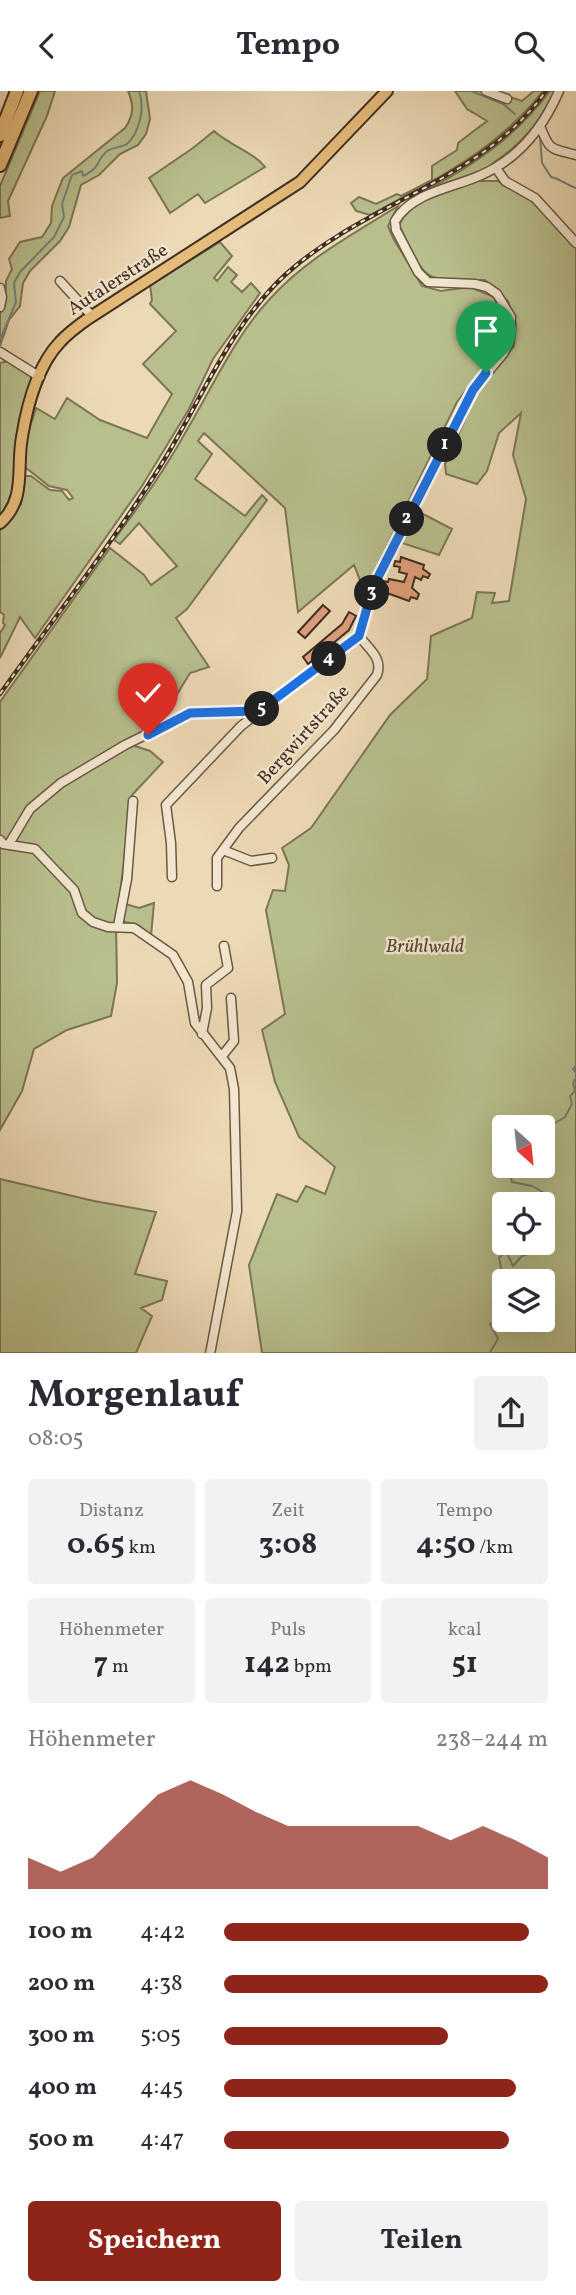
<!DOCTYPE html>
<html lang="de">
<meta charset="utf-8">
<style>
body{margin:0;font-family:Vollkorn,serif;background:#f2f2f3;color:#2b2b33;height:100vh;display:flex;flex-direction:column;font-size:26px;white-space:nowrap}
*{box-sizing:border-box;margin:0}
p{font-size:23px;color:#7c7c81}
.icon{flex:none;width:38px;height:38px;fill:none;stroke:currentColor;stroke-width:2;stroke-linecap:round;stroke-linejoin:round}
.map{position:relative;height:1262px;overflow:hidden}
.panel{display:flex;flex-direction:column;background:#fff;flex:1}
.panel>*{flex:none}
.needle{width:46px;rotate:153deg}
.tools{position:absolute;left:492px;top:1024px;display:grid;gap:14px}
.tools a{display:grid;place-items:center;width:63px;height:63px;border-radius:7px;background:#fff;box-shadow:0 7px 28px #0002;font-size:35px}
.pin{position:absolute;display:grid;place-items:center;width:60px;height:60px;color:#fff;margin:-72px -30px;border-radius:50% 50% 50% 0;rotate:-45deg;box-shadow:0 0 7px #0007}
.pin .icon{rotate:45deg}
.km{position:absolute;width:35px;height:35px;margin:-18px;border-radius:50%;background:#222;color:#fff;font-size:19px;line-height:35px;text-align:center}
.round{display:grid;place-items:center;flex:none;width:74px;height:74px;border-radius:7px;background:#f2f2f3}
.summary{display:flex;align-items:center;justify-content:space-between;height:119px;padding:0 28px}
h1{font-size:38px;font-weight:700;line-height:52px}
.stats{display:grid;grid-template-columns:repeat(3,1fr);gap:10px;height:119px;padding:7px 28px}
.stats div{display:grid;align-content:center;border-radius:7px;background:#f2f2f3;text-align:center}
.stats b{font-size:30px;font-weight:700}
.stats small{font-size:19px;font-weight:400}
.stats p{font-size:19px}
.chart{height:196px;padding:14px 28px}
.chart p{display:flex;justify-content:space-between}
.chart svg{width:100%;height:126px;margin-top:7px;fill:#8f2418;opacity:.7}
.button{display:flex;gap:14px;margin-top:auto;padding:14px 28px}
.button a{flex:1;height:80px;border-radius:7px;background:#8f2418;color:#fff;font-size:28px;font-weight:700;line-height:80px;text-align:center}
.button a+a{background:#f2f2f3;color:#2b2b33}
ul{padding:0 28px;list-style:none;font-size:23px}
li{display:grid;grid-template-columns:112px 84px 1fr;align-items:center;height:52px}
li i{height:18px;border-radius:9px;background:#8f2418}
header{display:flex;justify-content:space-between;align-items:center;height:91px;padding:0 28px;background:#fff;font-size:32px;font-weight:700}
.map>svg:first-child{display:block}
</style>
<header><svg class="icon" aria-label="back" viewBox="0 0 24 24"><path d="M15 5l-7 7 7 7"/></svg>Tempo<svg class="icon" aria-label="search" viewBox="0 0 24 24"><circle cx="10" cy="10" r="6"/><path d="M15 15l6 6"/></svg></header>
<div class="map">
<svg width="576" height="1263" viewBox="0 0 576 1263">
<rect width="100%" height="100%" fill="#ecd9b5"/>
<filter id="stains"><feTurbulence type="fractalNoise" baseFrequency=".00286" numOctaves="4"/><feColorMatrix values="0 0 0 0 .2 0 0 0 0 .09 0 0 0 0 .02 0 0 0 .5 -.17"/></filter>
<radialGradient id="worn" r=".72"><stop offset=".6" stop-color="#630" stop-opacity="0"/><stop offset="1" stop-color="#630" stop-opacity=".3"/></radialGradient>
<!-- green -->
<path fill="#b8bf8d" stroke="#7c7656" stroke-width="2" fill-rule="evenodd" d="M40 0H55L47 25 8 110 10 125 0 127V95Z
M128 0H146L150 28 146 43 138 54 120 63 99 84 81 94 69 136 60 150 30 180 23 192 20 215 9 229 0 255V223L5 215 6 190 12 178 9 168 20 151 42 146 51 132 52 115 63 87 125 37C134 24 134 14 128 0Z
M455 0H492L522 10 534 0H543C497 59 434 90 370 124L356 120 351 112 359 106 376 113 397 103 401 105 432 89V75L457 59 458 52 487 30 467 18Z
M550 0H556C538 32 524 52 493 72L494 75 427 99C476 73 517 44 550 0Z
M214 40C229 54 252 60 265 76L205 112 198 103 170 122 149 87 193 57Z
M475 90H498L529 106 576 156V1262H262L249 1174 277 1103 297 1111 306 1095 325 1103 335 1076 299 1046 275 991 262 939 285 923 266 819 273 799 285 800 289 774 282 757 311 737 390 624 427 588 431 545 472 527 477 501 495 502 492 512 509 510 526 408 513 364 521 322 499 342 487 380 477 393 446 383 445 373 478 300 514 255 516 233 508 210 485 189C420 189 428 193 399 134 412 107 449 99 475 90ZM504 1036H542V1074H504ZM504 1113H542V1152H504ZM504 1190H542V1228H504Z
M398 115 388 135 393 147 422 195 441 200 470 196 494 206 503 225V250L457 311 368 493 367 508 354 474 298 521 285 417 204 342 198 350 212 363 195 388 245 425 262 404 267 409 187 518 176 527 209 576 190 582 160 631 132 654 150 660 163 671 132 704 119 811 139 817 154 812 151 845 138 834 116 829 117 892 111 925 67 939 34 958 22 1000 0 1039V611L110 457 144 484 151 494 177 475 139 432 120 453 114 449C141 413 166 377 188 337 213 295 235 246 268 210 304 169 353 143 398 115Z
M220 151 232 165 214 187 217 190 228 176 237 184 231 191 242 201 251 192 260 202 213 268 189 318 142 395 35 547 20 526 0 567V542L5 534 3 532 4 524 0 521V439L21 413 25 385H31L50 399 62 400 69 409 73 407 67 399 49 395 25 376V352L36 317 55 328 67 307 100 329 147 347 172 303 143 273 176 240 150 213 152 209 150 194Z
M8 270 36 288 19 356 11 413 0 427V272Z
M419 421 452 438 439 464 402 452Z
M0 1088 94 1110 156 1121 135 1183 167 1190 162 1209 141 1217 152 1225 136 1262H0Z"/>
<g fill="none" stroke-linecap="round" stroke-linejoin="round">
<!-- stream -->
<path stroke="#77817a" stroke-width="2" d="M471 0 503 13 515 23
M540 46 542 72 551 86C561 88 566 94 576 97
M0 249 16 211 14 192 20 181 54 146 64 126 62 113 72 84 82 80 83 85C102 76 96 69 106 61 111 56 121 57 127 53 140 41 145 16 139 0
M576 974 573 978 576 982
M547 1037 565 1026 572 1013 570 1005 575 1000 573 992 576 987
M542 1039 544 1038
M508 1074 512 1091 532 1095
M534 1096 543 1101 546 1120 542 1128
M504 1214 503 1186 499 1167 506 1160 513 1175 522 1165 534 1161 537 1152
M489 1263 498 1248 490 1233 503 1227 504 1221"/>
</g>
<!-- building -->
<path fill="#e19f7c" stroke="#402e20" stroke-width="2" d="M401 466 424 474 423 478 430 483 428 487 423 485 421 489 415 486 412 497 419 503 417 508 411 506 409 510 387 502 388 497 382 496 383 490 388 491 389 488 404 491 407 483 399 481 400 476 394 475 395 470 400 471Z
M323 514 330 520 305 547 298 541Z
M349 521 356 525 349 539 308 573 303 566 342 533Z"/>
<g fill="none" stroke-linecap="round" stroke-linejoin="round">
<defs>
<path id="minor" d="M486 0 507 8
M540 35C550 61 551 57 576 64
M496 77 505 90 535 107 576 152
M60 190 92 225
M0 197 2 206 0 216
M0 261 40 286
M0 749 3 753 35 758 74 799 82 822 93 831 108 836 134 837 173 864 188 891 195 932 230 977 234 998 237 1120 210 1263
M9 753 30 718 61 692 125 654 190 622 259 620
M223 759 251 770 272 767
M172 786 171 752 166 714 241 635 359 545 373 496 415 413 473 299 503 263 509 252 511 226 497 203 487 196 475 193 428 191 418 181 396 139 395 130C411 102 452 97 479 85 517 69 543 37 559 0
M217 795V767L239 737 334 639 377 584C383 567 369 558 359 545
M118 835 127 788 133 710
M202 943 207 917 206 894 228 877 224 855
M222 965 234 950 231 907"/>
<path id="major" d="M0 432C27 408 16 377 22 346 27 315 38 274 60 251 68 242 79 234 89 227L300 91 387 0"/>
<path id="highway" d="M0 44 17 0
M0 74 31 0"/>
</defs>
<!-- minor casing -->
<use href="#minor" stroke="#6b5945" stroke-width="11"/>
<!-- major casing -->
<use href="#major" stroke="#402e20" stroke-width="14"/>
<!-- highway casing -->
<use href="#highway" stroke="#402e20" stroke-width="16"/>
<!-- minor -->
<use href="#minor" stroke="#f3e6cf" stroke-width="8"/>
<!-- major -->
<use href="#major" stroke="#e6bc7a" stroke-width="10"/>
<!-- highway -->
<use href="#highway" stroke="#e6bc7a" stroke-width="12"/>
<defs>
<path id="rail" d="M0 603C54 527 112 453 161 374 201 310 229 236 285 184 365 111 481 91 546 0"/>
</defs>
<!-- rail casing -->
<use href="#rail" stroke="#402e20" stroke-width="4.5"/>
<!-- rail -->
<use href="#rail" stroke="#f3e6cf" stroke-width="2" stroke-dasharray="5" stroke-linecap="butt"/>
</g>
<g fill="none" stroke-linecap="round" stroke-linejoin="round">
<defs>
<path id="route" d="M148 644 190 622 259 620 359 545 373 496 473 299 486 282"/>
</defs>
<!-- route casing -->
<use href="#route" stroke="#fff" stroke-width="14"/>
<!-- route -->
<use href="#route" stroke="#1a73e8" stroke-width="9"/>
</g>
<g text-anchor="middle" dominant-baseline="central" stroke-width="5" stroke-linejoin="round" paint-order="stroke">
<!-- street labels -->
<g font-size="19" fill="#402e20" stroke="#f3e6cf">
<text transform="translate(118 189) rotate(-33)">Autalerstraße</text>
<text transform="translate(304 644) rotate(-48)">Bergwirtstraße</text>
</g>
<!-- park labels -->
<g font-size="19" font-style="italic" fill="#584b36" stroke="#f3e6cf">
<text x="425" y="856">Brühlwald</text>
</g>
</g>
<rect width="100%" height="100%" filter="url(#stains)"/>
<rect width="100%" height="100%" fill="url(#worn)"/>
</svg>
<div class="tools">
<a><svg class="needle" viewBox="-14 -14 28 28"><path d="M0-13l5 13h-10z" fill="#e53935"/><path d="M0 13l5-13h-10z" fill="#7c7c81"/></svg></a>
<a><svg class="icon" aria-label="locate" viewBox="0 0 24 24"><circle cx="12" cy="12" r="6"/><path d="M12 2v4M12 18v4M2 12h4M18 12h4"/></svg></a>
<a><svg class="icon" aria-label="layers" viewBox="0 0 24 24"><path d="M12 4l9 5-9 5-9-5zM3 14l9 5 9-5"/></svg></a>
</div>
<div class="pin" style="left:486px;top:282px;background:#1e9e55"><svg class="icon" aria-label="arrive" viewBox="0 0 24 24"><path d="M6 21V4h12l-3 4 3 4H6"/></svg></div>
<div class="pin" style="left:148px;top:644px;background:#d93025"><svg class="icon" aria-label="check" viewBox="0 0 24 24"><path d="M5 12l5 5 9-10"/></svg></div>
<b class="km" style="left:445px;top:354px">1</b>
<b class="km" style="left:407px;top:428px">2</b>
<b class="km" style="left:372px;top:502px">3</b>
<b class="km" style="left:329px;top:568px">4</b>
<b class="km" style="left:262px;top:618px">5</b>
</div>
<section class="panel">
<div class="summary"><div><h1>Morgenlauf</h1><p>08:05</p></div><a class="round"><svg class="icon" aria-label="share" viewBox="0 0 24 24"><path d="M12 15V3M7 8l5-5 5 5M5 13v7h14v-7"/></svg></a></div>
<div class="stats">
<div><p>Distanz</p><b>0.65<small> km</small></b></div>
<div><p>Zeit</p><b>3:08</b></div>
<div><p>Tempo</p><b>4:50<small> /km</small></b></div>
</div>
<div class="stats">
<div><p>Höhenmeter</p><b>7<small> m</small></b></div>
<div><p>Puls</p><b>142<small> bpm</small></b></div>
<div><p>kcal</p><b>51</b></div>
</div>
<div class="chart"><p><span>Höhenmeter</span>238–244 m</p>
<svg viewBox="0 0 160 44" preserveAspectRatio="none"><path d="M0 44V33L10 38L20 33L30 22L40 11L50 6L60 11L70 17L80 22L90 22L100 22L110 22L120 22L130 27L140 22L150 27L160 33V44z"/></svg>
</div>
<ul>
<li><b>100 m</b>4:42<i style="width:94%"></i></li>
<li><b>200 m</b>4:38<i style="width:100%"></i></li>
<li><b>300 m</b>5:05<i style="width:69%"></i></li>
<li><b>400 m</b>4:45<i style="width:90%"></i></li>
<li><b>500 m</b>4:47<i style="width:88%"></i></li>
</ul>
<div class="button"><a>Speichern</a><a>Teilen</a></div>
</section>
